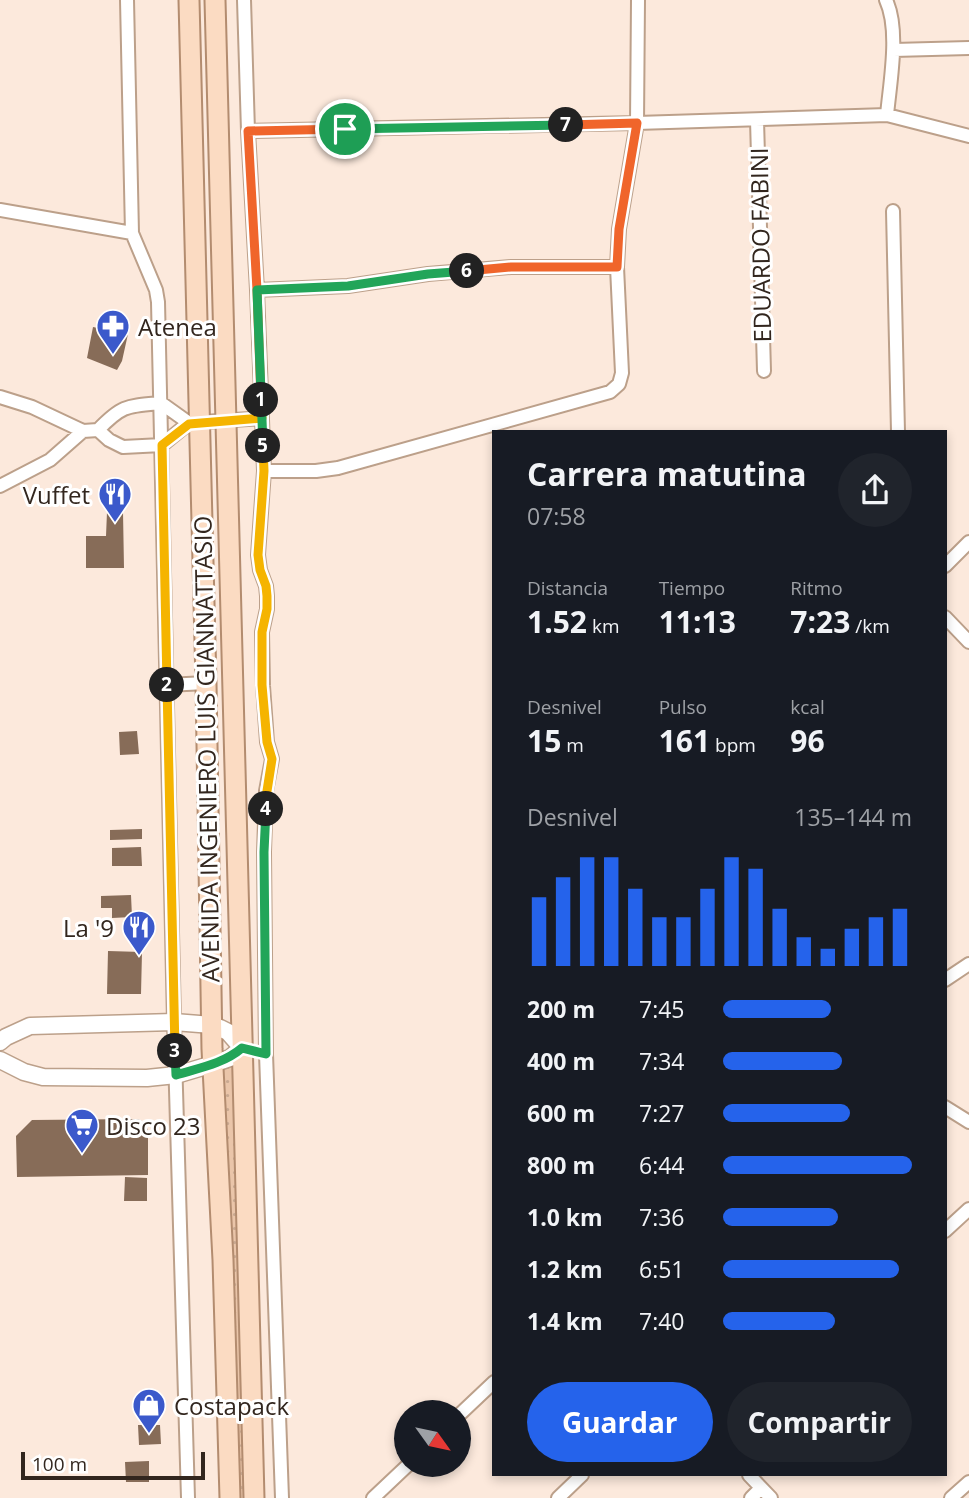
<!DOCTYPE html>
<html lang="es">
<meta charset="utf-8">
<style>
body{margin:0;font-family:"Open Sans",sans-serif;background:#20242c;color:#f1f3f6;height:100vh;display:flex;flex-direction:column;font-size:26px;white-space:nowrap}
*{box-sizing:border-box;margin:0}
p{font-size:23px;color:#9ea1a6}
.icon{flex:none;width:38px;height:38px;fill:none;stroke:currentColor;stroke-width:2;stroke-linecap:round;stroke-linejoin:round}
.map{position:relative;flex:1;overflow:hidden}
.sheet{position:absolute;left:492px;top:430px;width:455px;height:1046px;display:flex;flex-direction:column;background:#171b24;border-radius:0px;box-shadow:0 4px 10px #0003}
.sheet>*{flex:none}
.needle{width:46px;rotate:123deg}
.controls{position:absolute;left:394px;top:1400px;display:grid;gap:14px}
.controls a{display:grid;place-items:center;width:77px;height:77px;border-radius:50%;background:#171b24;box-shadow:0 4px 10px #0003;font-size:35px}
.scale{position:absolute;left:21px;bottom:18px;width:184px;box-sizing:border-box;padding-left:7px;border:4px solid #32261e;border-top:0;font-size:19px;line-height:24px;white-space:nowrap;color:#32261e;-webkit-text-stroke:5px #fff;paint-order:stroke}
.pin{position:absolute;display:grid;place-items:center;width:60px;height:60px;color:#fff;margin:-30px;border:4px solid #fff;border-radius:50%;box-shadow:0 2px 7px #0007}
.km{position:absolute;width:35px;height:35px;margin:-18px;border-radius:50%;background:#222;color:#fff;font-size:19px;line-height:35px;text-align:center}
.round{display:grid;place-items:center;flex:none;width:74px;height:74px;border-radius:37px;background:#20242c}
.headline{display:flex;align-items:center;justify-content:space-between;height:119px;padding:0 35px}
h1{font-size:32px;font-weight:700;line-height:52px}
.figures{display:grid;grid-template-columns:repeat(3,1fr);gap:10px;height:119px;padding:7px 35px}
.figures div{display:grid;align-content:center}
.figures b{font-size:30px;font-weight:700}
.figures small{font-size:19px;font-weight:400}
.figures p{font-size:19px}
.chart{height:196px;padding:14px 35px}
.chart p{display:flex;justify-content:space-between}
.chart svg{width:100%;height:126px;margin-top:7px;stroke:#2563eb;stroke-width:6}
.action{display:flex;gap:14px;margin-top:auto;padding:14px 35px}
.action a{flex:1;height:80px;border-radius:42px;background:#2563eb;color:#fff;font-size:28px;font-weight:700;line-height:80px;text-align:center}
.action a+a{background:#20242c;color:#f1f3f6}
ul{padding:0 35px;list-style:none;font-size:23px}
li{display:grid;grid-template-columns:112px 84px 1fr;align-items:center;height:52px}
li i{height:18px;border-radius:9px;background:#2563eb}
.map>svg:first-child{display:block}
</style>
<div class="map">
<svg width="969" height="1498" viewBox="0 0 969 1498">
<defs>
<pattern id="grass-dots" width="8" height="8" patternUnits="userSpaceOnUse" patternTransform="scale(1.75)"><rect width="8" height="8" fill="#eac5a9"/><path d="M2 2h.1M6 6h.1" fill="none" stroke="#c9a991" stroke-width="1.8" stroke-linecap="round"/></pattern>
</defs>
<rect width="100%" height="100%" fill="#fce9dc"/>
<!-- grass -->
<path fill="url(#grass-dots)" d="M223 1062H235L248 1498H236Z"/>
<!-- building -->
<path fill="#876c58" d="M93 327 128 334 122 361 117 370 87 358Z
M107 512H123L124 568H86V536H106Z
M137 731 139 754 120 755 119 732Z
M142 829V839L110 840V830Z
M141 847 142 866H112V848Z
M131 895 132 917 112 918V908H101V896Z
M108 951 142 952 141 994H107Z
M138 1119 144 1122 148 1130V1175L17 1177 16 1136 32 1120Z
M125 1177 147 1178V1201H124Z
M138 1425H160L161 1444 139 1445Z
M149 1461V1482H126L125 1462Z"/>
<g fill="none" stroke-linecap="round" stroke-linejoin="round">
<defs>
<path id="minor" d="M127 0 132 233 156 290 158 302 174 1022 188 1498
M244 0 248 131 257 290 264 471 258 555 260 570 266 586 267 596V609L262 632 263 686 267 742 272 759 266 791 264 852 266 1054 282 1498
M886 0C900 30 890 82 887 115
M894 50 969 48
M757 120 764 371
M248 131 637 123 887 115 969 136
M0 210 132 233
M893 211 898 432
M257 290 348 286 428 274 511 267H617
M0 397 32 407 83 431 98 430C122 405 127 406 161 403L189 423
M98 430 109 440 123 447 162 445 189 423 262 418
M264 471H316L338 468 610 392 619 384 622 373 617 267 619 229 637 123 638 0
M0 486 50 460 83 431
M945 566 969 542
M945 617 969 642
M167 685 206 683
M945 980 969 964
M945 1107 969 1122
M945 1231 969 1209
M458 1416 494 1382
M749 1475 771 1498
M373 1498 408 1465
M558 1498 582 1475
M751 1498 761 1488
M951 1498 969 1482"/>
<path id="tertiary" d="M0 1042 6 1037 30 1026 174 1022 212 1025 220 1028 228 1032 242 1048 230 1058 213 1064 176 1075 147 1078 43 1077 24 1072 0 1060"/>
<path id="primary" d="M189 0 206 683 212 1049 223 1260 230 1498
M215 0 254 1498"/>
</defs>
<!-- minor casing -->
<use href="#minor" stroke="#bca08a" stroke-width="16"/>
<!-- tertiary casing -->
<use href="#tertiary" stroke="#bca08a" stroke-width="19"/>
<!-- primary casing -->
<use href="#primary" stroke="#b38c6f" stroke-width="23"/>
<!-- minor -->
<use href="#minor" stroke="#fff" stroke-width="12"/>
<!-- tertiary -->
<use href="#tertiary" stroke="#fff" stroke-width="16"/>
<!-- primary -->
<use href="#primary" stroke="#fbdbc2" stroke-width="19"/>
</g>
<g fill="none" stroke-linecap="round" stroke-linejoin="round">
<defs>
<path id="split-1" d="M261 400 257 290 248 131 345 129"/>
<path id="split-2" d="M167 685 162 445 189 424 262 418 261 400"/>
<path id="split-3" d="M167 685 175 1051"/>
<path id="split-4" d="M175 1051 176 1075C199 1068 223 1064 242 1048L266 1054 264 852 266 809"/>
<path id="split-5" d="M263 446 264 471 258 555 260 570 266 586 267 596V609L262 632V685L267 742 272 759 267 791 266 809"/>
<path id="split-6" d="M263 446 257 290 348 286 428 274 467 271"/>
<path id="split-7" d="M467 271 511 267H617L619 229 637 123 566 125"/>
<path id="split-8" d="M345 129 566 125"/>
</defs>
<!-- split-1 casing -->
<use href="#split-1" stroke="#fff" stroke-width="14"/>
<!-- split-2 casing -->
<use href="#split-2" stroke="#fff" stroke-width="14"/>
<!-- split-3 casing -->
<use href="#split-3" stroke="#fff" stroke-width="14"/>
<!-- split-4 casing -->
<use href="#split-4" stroke="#fff" stroke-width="14"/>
<!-- split-5 casing -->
<use href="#split-5" stroke="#fff" stroke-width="14"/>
<!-- split-6 casing -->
<use href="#split-6" stroke="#fff" stroke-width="14"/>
<!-- split-7 casing -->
<use href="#split-7" stroke="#fff" stroke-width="14"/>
<!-- split-8 casing -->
<use href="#split-8" stroke="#fff" stroke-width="14"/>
<!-- split-1 -->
<use href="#split-1" stroke="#f0652b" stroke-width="9"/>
<!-- split-2 -->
<use href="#split-2" stroke="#f5b400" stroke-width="9"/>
<!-- split-3 -->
<use href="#split-3" stroke="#f5b400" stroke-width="9"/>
<!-- split-4 -->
<use href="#split-4" stroke="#22a559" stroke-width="9"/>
<!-- split-5 -->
<use href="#split-5" stroke="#f5b400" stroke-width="9"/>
<!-- split-6 -->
<use href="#split-6" stroke="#22a559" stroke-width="9"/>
<!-- split-7 -->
<use href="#split-7" stroke="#f0652b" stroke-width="9"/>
<!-- split-8 -->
<use href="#split-8" stroke="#22a559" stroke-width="9"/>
</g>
<!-- icons -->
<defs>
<symbol id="pharmacy-pin" viewBox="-11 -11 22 30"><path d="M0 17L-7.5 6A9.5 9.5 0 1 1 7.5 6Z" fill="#3b59cb" stroke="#fff"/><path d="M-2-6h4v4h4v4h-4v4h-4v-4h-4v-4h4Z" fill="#fff"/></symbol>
<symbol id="restaurant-pin" viewBox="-11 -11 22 30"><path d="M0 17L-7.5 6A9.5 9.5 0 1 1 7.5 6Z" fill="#3b59cb" stroke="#fff"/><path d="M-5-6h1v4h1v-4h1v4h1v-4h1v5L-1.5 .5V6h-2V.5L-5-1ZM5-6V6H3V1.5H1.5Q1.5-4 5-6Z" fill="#fff"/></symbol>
<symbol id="supermarket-pin" viewBox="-11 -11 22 30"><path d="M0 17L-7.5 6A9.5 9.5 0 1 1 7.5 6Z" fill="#3b59cb" stroke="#fff"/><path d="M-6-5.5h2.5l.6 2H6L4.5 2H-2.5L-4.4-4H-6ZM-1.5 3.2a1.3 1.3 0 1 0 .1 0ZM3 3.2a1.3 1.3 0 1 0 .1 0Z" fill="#fff"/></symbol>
<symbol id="shop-pin" viewBox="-11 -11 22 30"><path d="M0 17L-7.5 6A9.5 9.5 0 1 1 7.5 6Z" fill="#3b59cb" stroke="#fff"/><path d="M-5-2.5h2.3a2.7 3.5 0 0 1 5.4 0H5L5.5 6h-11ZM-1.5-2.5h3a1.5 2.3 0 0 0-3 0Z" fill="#fff"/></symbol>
</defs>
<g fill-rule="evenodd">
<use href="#pharmacy-pin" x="94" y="307" width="38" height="52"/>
<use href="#restaurant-pin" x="96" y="475" width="38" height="52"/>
<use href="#restaurant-pin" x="120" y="908" width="38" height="52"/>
<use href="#supermarket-pin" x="63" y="1106" width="38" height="52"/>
<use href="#shop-pin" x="130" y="1386" width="38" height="52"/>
</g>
<g text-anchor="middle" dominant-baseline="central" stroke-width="6" stroke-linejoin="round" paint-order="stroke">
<!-- street labels -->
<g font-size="24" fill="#32261e" stroke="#fff">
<text transform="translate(760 245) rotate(-91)">EDUARDO FABINI</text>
<text transform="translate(206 749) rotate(-91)">AVENIDA INGENIERO LUIS GIANNATTASIO</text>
</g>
<!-- poi labels -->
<g font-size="24" fill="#32261e" stroke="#fff" text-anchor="start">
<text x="138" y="326">Atenea</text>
<text x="90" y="494" text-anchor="end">Vuffet</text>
<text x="114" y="927" text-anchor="end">La '9</text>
<text x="106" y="1125">Disco 23</text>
<text x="174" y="1405">Costapack</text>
</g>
</g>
</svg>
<div class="controls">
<a><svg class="needle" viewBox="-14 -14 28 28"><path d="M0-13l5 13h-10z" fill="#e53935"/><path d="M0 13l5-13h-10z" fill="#9ea1a6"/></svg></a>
</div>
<div class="scale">100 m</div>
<div class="pin" style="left:345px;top:129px;background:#1e9e55"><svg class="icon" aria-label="arrive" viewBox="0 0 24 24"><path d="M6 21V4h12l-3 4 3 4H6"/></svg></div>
<b class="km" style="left:261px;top:400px">1</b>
<b class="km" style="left:167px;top:685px">2</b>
<b class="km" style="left:175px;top:1051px">3</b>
<b class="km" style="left:266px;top:809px">4</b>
<b class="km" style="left:263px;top:446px">5</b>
<b class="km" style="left:467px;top:271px">6</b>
<b class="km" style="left:566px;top:125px">7</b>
<section class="sheet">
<div class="headline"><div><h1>Carrera matutina</h1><p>07:58</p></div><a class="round"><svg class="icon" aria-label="share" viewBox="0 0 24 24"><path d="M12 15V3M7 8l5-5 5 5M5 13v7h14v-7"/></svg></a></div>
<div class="figures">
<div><p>Distancia</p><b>1.52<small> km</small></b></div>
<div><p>Tiempo</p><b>11:13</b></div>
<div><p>Ritmo</p><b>7:23<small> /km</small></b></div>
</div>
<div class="figures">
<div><p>Desnivel</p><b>15<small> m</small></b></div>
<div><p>Pulso</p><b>161<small> bpm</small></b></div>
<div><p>kcal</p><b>96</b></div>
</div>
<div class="chart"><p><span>Desnivel</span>135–144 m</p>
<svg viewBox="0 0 160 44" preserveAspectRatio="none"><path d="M5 44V20M15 44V13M25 44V6M35 44V6M45 44V17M55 44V27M65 44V27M75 44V17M85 44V6M95 44V10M105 44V24M115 44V34M125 44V38M135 44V31M145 44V27M155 44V24"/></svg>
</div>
<ul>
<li><b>200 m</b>7:45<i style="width:57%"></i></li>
<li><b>400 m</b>7:34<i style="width:63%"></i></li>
<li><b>600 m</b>7:27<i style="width:67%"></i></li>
<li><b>800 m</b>6:44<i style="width:100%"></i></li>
<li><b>1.0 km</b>7:36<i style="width:61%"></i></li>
<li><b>1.2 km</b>6:51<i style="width:93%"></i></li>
<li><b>1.4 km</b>7:40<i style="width:59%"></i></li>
</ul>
<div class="action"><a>Guardar</a><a>Compartir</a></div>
</section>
</div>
